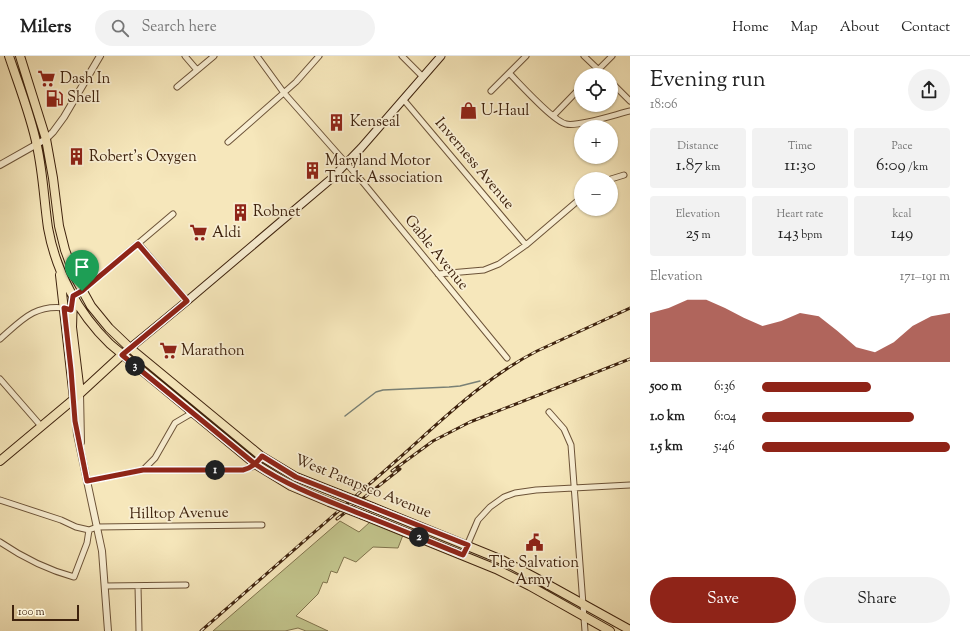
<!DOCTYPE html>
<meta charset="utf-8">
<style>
body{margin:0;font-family:"Sorts Mill Goudy",serif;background:#f2f2f2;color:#222;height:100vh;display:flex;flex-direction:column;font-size:15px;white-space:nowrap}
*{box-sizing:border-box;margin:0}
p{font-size:13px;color:#767676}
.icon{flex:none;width:22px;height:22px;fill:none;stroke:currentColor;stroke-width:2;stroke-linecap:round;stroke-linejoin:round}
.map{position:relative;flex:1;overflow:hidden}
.details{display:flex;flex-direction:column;background:#fff;width:340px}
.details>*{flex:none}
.fabs{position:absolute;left:574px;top:12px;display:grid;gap:8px}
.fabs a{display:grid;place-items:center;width:44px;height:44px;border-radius:50%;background:#fff;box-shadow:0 1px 3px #0004;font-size:20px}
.scale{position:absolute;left:12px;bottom:10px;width:67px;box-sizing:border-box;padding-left:4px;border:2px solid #3e220d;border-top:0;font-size:11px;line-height:14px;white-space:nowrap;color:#3e220d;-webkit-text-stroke:3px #f9efd3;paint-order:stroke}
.pin{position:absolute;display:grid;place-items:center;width:34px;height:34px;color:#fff;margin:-41px -17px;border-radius:50% 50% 50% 0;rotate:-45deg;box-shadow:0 0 4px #0007}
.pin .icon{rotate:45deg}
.km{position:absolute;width:20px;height:20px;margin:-10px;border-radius:50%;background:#222;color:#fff;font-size:11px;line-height:20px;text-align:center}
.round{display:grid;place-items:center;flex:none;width:42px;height:42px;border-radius:21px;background:#f2f2f2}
.overview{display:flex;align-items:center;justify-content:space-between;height:68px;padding:0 20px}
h1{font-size:22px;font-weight:600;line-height:30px}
.figures{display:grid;grid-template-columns:repeat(3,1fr);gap:6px;height:68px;padding:4px 20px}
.figures div{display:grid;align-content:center;border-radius:4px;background:#f2f2f2;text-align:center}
.figures b{font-size:17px;font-weight:600}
.figures small{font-size:11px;font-weight:400}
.figures p{font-size:11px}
.chart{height:112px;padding:8px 20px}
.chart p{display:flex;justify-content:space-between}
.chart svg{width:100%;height:72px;margin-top:4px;fill:#8f2418;opacity:.7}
.button{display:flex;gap:8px;margin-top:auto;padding:8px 20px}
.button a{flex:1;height:46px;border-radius:24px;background:#8f2418;color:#fff;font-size:16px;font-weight:600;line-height:46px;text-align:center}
.button a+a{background:#f2f2f2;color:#222}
ul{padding:0 20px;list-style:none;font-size:13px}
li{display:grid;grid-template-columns:64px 48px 1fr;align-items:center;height:30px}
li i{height:10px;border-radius:5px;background:#8f2418}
header{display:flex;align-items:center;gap:24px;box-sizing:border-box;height:56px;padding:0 20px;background:#fff;border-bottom:1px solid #e0e0e0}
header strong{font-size:19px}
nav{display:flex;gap:22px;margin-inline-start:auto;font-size:14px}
.search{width:280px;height:36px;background:#f2f2f2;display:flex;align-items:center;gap:10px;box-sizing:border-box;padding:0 14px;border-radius:22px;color:#767676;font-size:15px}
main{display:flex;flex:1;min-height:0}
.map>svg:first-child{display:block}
</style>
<header>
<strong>Milers</strong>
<div class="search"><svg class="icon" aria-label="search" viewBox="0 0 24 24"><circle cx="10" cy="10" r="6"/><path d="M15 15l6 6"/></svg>Search here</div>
<nav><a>Home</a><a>Map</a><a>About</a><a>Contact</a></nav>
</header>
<main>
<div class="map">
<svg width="630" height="575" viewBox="0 0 630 575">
<rect width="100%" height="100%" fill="#f6e7bb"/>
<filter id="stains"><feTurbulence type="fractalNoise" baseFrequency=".005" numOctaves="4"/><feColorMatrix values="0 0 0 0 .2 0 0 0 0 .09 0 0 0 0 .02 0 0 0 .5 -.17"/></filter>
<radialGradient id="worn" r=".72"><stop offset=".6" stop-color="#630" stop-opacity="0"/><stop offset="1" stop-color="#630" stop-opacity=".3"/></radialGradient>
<!-- green -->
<path fill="#c2c48c" stroke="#80734c" d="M340 465 359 476 370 466 403 479 398 492 373 491 356 506 344 501 337 517 331 515 327 527 323 526 318 538 296 560 328 575H306L298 572 285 575H213Z"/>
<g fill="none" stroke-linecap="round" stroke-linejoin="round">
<!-- stream -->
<path stroke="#798075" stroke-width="1.5" d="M345 360 376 336 383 334 449 331 460 330 480 325"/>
<defs>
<path id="minor" d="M185 0 197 14
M257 0 284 37 361 124 507 302
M402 0 423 21
M584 0 604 19
M509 17C520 28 553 65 566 68 578 71 617 58 630 55
M593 19 612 0
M611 26 630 45
M177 31 214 0
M491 35 526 0
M403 43 526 189
M553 60 581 31
M228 86 296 26 319 0
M611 123 624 119
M139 188 187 245
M438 218 484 214 499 208 526 189 581 142
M82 235 173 158
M0 283C21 265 34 248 65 252
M0 323 41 370
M549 356 564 373 571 389 585 575
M143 414 155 402 175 367 192 357
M87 425 143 414H243L252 411 261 400
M0 444 61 464 76 471 89 474 97 471 262 469
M0 486C22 501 48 514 74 521L87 487 89 474
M463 499 478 464 490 451 504 441 515 437 536 434 630 429
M105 530 186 529
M138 530 139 575"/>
<path id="tertiary" d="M0 109 46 83 53 76 64 61 100 0
M80 337 81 386
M74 343 77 378 102 495 108 575"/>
<path id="secondary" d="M130 292 187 245 331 123 361 92 441 0"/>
<path id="primary" d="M9 0C19 30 31 60 37 90 43 117 44 144 48 172 56 216 78 257 110 288L255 408 291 430 329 446
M20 0 46 83 53 122 59 170 65 194 75 221 91 250 109 272 130 292 261 400 296 421 339 438
M60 219 74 343
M73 241 72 271 80 337
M0 405 74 343 125 296
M372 451 502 504 536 522 630 574
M363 459 496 513 530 530 610 575"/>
</defs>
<!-- minor casing -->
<use href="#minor" stroke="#6c5338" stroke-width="7"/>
<!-- tertiary casing -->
<use href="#tertiary" stroke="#6c5338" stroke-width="8"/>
<!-- secondary casing -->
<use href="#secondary" stroke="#3e220d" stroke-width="9"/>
<!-- primary casing -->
<use href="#primary" stroke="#3e220d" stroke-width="10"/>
<!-- minor -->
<use href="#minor" stroke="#f9efd3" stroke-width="5"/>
<!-- tertiary -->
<use href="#tertiary" stroke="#f9efd3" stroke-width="6"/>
<!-- secondary -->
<use href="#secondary" stroke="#f9efd3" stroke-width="7"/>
<!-- primary -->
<use href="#primary" stroke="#f6e7bb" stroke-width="8"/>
<defs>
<path id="rail" d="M392 415 433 385 470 366 630 303
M337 463 400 413
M201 575C266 518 331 461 397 404 441 365 484 322 537 295L630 252"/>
</defs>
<!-- rail casing -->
<use href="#rail" stroke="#3e220d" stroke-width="3"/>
<!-- rail -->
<use href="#rail" stroke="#f9efd3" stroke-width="1.5" stroke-dasharray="4.5" stroke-linecap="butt"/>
<defs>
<path id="primary-bridge" d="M339 438 372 451
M329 446 363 459"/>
</defs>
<!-- primary-bridge casing -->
<use href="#primary-bridge" stroke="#3e220d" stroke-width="10" stroke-linecap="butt"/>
<!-- primary-bridge -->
<use href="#primary-bridge" stroke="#f6e7bb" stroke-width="8"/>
</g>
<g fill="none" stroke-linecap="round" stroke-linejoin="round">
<defs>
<path id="route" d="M82 235 73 240 71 254 64 252 71 314 75 365 87 425 143 414H243C252 412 256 407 262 400L296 421 468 489 463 499C430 486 397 472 363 459 326 444 289 431 255 408L122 299 187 245 138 188 82 235"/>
</defs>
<!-- route casing -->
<use href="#route" stroke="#fff" stroke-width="8"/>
<!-- route -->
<use href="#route" stroke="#8f2418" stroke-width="5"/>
</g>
<!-- icons -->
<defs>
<symbol id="supermarket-bare" viewBox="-9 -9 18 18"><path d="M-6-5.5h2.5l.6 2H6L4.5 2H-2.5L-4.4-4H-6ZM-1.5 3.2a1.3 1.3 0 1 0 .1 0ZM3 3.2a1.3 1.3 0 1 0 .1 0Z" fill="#8f2418" stroke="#f9efd3" stroke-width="2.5" paint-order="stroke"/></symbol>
<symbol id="fuel-bare" viewBox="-9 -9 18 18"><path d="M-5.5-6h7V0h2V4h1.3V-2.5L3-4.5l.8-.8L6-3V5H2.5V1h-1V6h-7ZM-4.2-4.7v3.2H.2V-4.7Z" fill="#8f2418" stroke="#f9efd3" stroke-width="2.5" paint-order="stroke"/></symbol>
<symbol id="shop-bare" viewBox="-9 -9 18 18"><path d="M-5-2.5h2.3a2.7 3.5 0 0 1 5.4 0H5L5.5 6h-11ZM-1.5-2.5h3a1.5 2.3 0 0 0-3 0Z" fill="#8f2418" stroke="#f9efd3" stroke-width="2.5" paint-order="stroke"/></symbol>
<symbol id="building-bare" viewBox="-9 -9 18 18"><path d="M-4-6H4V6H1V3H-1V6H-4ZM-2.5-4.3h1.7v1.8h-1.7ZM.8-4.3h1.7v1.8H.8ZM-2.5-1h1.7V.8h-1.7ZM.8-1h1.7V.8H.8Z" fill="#8f2418" stroke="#f9efd3" stroke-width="2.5" paint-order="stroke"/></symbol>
<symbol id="civic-bare" viewBox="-9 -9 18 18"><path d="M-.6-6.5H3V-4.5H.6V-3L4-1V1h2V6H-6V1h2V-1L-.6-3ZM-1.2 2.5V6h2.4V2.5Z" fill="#8f2418" stroke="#f9efd3" stroke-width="2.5" paint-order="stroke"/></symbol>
</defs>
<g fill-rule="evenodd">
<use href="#supermarket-bare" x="34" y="10" width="25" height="25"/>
<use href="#fuel-bare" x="42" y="30" width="25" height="25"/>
<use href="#shop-bare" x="456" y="42" width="25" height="25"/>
<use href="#building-bare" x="324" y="54" width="25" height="25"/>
<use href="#building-bare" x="64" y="88" width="25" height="25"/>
<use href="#building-bare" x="300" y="102" width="25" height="25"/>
<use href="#building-bare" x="228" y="144" width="25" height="25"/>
<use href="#supermarket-bare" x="186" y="164" width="25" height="25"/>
<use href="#supermarket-bare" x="156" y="282" width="25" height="25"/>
<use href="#civic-bare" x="522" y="474" width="25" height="25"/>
</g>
<g text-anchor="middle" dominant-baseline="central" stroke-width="3.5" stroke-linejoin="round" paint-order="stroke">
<!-- poi labels -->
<g font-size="15" fill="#3e220d" stroke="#f9efd3" text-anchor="start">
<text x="60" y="23">Dash In</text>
<text x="67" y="42">Shell</text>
<text x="481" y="55">U-Haul</text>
<text x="350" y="66">Kenseal</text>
<text x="89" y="101">Robert's Oxygen</text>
<text x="325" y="105">Maryland Motor<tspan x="325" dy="17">Truck Association</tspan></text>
<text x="253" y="156">Robnet</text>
<text x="212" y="177">Aldi</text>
<text x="181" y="295">Marathon</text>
<text x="534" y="507" text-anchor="middle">The Salvation<tspan x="534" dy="17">Army</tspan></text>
</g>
<!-- street labels -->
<g font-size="15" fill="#3e220d" stroke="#f9efd3">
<text transform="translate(474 108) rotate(50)">Inverness Avenue</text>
<text transform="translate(436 197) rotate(51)">Gable Avenue</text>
<text transform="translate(363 431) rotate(22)">West Patapsco Avenue</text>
<text transform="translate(179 458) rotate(-1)">Hilltop Avenue</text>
</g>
</g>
<rect width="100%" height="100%" filter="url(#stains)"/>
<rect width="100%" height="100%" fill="url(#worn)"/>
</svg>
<div class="fabs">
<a><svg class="icon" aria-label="locate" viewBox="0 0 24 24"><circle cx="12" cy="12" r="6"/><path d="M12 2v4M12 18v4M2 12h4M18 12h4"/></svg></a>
<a>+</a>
<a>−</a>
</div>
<div class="scale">100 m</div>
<div class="pin" style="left:82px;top:235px;background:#1e9e55"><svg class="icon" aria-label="arrive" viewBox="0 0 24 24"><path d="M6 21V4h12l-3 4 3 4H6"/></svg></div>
<b class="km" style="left:215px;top:414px">1</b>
<b class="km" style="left:419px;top:481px">2</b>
<b class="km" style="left:135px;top:310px">3</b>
</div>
<section class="details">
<div class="overview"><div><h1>Evening run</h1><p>18:06</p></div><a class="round"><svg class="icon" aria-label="share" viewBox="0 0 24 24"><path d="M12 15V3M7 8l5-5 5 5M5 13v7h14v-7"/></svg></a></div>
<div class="figures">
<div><p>Distance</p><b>1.87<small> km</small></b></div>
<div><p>Time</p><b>11:30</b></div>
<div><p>Pace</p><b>6:09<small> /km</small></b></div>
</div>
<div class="figures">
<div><p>Elevation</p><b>25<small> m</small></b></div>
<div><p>Heart rate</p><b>143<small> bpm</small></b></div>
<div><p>kcal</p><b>149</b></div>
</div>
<div class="chart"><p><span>Elevation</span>171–191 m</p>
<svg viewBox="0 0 160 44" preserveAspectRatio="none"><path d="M0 44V14L10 11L20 6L30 6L40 11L50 17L60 22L70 19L80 14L90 16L100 25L110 35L120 38L130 32L140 22L150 16L160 14V44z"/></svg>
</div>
<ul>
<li><b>500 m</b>6:36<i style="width:58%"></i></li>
<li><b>1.0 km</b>6:04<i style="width:81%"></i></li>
<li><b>1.5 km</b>5:46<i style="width:100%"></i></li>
</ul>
<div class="button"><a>Save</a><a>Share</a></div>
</section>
</main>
